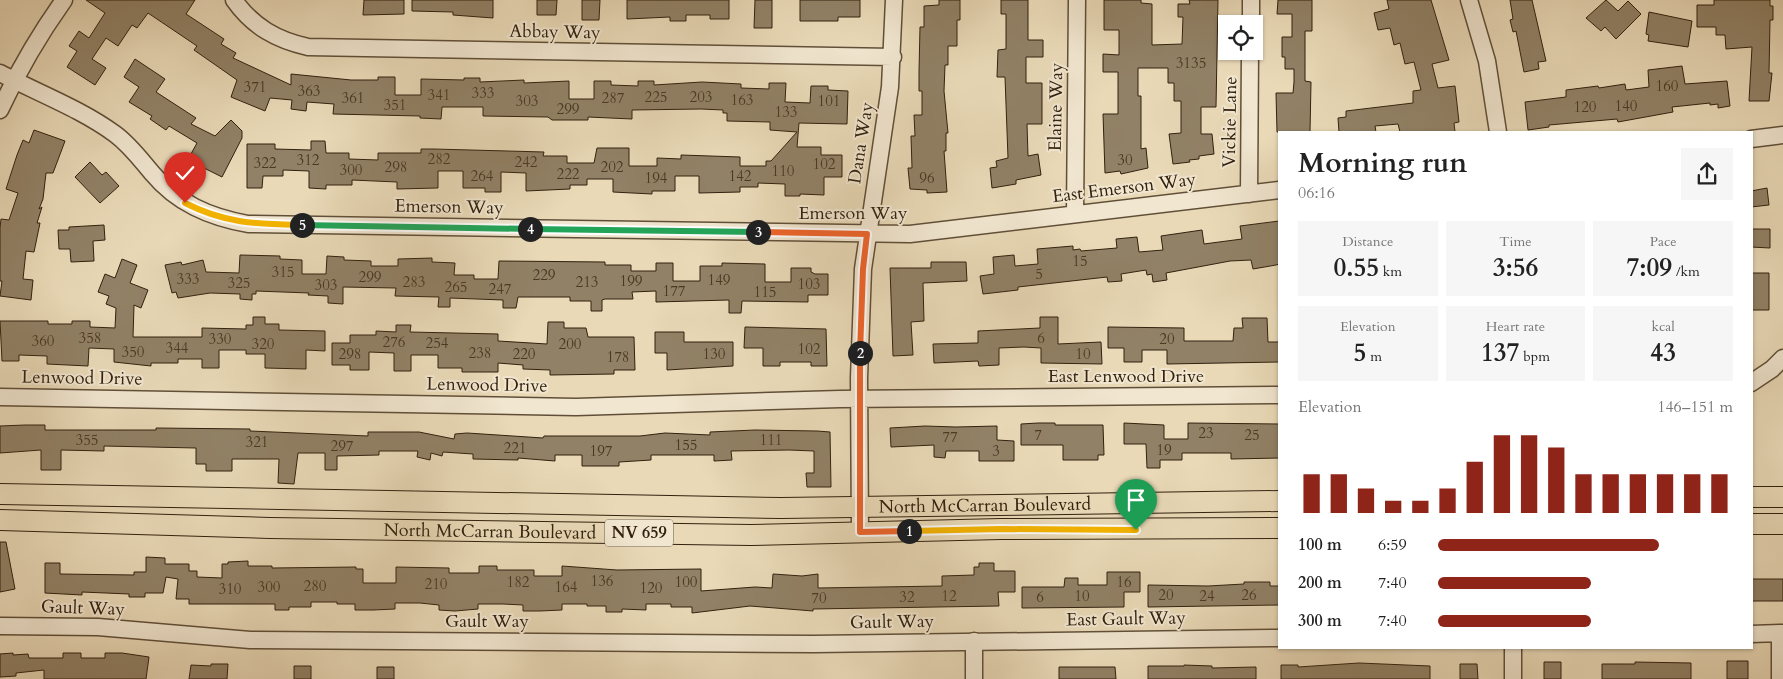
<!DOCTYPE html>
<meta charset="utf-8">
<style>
body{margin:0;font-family:Cardo,serif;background:#f6f6f6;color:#222;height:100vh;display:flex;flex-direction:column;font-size:19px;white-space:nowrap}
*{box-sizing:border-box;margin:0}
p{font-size:16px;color:#767676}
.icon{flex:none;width:28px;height:28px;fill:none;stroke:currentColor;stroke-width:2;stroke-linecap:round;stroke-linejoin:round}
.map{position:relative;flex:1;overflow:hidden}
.sheet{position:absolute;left:1278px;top:131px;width:475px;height:518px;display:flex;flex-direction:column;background:#fff;border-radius:0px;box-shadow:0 1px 4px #0004}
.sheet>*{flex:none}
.fabs{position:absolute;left:1218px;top:15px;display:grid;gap:10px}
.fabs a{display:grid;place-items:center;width:45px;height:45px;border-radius:0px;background:#fff;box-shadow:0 1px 4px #0004;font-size:25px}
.pin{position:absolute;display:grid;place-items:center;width:42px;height:42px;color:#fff;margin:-51px -21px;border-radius:50% 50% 50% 0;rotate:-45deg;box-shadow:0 0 5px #0007}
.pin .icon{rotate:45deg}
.km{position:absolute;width:25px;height:25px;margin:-12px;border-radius:50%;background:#222;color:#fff;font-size:14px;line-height:25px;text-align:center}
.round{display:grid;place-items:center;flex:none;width:52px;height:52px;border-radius:0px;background:#f6f6f6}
.overview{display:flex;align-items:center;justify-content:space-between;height:85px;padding:0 20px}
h1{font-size:28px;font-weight:800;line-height:38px}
.stats{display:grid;grid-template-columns:repeat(3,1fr);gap:8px;height:85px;padding:5px 20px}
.stats div{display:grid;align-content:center;border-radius:0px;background:#f6f6f6;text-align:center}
.stats b{font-size:25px;font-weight:800}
.stats small{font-size:14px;font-weight:400}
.stats p{font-size:14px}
.chart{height:140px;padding:10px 20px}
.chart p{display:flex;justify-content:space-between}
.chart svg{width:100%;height:90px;margin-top:5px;stroke:#8f2418;stroke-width:6}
ul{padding:0 20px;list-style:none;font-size:16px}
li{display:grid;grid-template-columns:80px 60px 1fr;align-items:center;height:38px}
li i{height:12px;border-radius:6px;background:#8f2418}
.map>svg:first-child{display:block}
</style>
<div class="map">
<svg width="1783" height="679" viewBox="0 0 1783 679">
<rect width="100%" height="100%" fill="#e9d9b7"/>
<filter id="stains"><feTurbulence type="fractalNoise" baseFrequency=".004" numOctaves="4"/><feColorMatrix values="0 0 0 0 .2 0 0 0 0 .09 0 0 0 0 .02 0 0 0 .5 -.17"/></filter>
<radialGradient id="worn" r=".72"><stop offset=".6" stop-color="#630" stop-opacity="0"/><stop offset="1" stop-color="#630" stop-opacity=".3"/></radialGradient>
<!-- building -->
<path fill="#918166" stroke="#32210e" d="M86 0H195L186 14 224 39 221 44 236 53 233 58 291 85V74L351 80H378V77H395V95H421V79L464 80V78H480V82L524 80V83L569 81V99H594V81H611V85L638 86V81H654V85L702 82 741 84V88L769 89V83H786L785 102 810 103 811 86H828V90L848 91 847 124 799 123 797 147H821V155H842V177H824V195L800 194V196H785V184L758 183V187H740V192L699 193V176H675V191H652V194L613 192V179H587V185H570V189L526 191V173L501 172V192H485V188H463V171H438V188L397 189V182L352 180V185H326V189L309 188V171L283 170V176H263L262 188H247V144H275V149L311 150V141H325L326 153H349V159L378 160V153H421V149H434L544 152 543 156H567V163H594L597 148H629V166H657V158L681 159V155L740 157V166H766V161H771L797 132 770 130V122L727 121V113H723V110L701 109 632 110V119L588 117V120H552L548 117 483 116V107H442L441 119 420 118V116L333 114 334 104 307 102 306 111 291 109 292 100 270 98 265 111 231 97 237 80 194 50 197 46 148 13 137 28 132 25 118 46 106 38 92 59 106 68 95 85 67 67 77 51 69 46 79 31 89 38 105 13Z
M364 0H404V14L363 15Z
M412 0H493V18L453 15V12L412 11Z
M537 0H557L556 15H537Z
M582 0H600L599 20H582Z
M627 0H729V19H710V15H686V21H670V17L627 19Z
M755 0H772V28H754Z
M800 0H860V17H838V21H800Z
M939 0H960V20H957V46H948V65H945L944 91 948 133H946V151H944L947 192 927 193V190L910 189 908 168H912L911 136H915L914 115H922V91H919V72L920 27H924V6L939 5Z
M1001 0H1028V40H1043V57H1026V83H1042V124H1027L1028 156 1038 154 1041 175 1016 180V184L992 188 990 168 997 167 996 161 1008 158 1005 77H997L998 50 1006 49V14H1001Z
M1104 0H1141V3L1152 4V45L1182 44 1183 17H1178V4H1190L1189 0H1218L1216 107H1201V134H1212L1214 154 1199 156V159L1189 160 1190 162 1173 164 1169 134 1181 133V101H1174V83H1168V68H1138V96H1141V149L1146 148 1148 168 1121 174 1120 171 1105 173 1103 114H1118V72H1103V54L1119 55V30H1104Z
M1278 0H1312V31H1305V81L1311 82 1310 132H1277L1276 93H1293L1294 82V69H1285V57H1282V37H1292V14H1277Z
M1387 0H1431L1449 60 1432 64 1438 88 1455 86 1459 122 1454 123 1455 132H1400L1398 124 1375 126 1376 132H1339L1338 118 1346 117V111L1413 103V91L1421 90 1414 62 1405 64 1400 43 1394 45 1390 28 1378 30 1374 13 1389 9Z
M1510 0H1532L1546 61 1538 62 1539 69 1524 72 1516 31 1513 32 1510 20 1513 19Z
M1606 0 1618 11 1628 1 1641 14 1616 39 1605 27 1601 31 1586 18Z
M1714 0H1770V6H1773V20H1770L1769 73H1772L1769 101H1749L1752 47 1726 49 1725 35H1716V27H1697V5H1714Z
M1649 12 1692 21 1688 47 1648 41 1649 35 1646 34Z
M135 59 165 79 156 92 196 118 191 124 215 136 231 120 242 131V138L222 177 202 167 201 170 186 163 197 143 169 126 166 130 150 119 152 116 129 102 139 87 124 77Z
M1682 66 1685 84 1727 81 1730 106 1718 108V104L1710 105V103L1672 107 1673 112 1618 122 1617 119 1549 125V127L1528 130 1525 102 1566 97V90L1598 86 1599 88 1625 84 1626 90 1649 87 1648 70Z
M34 130 65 141 53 173H46L43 199 39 209 42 207 37 223H40L34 252 26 251 23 279 33 280 31 300 0 296 2 281H0V228L1 219 9 220 18 193 6 189 17 155 23 140 29 143Z
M90 162 102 175 106 172 119 186 100 203 75 177Z
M1767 188 1769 205 1751 207V191Z
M1279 221V264L1276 265 1253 269 1251 260 1230 261 1166 273 1167 280 1153 282 1152 274 1147 275 1146 270 1121 274 1122 281 1108 282 1107 277 1018 287V290L983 294 980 276 994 274 993 257 1014 255 1015 266 1038 264 1037 249 1073 246V250L1080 249 1081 251 1117 248 1116 239 1137 237 1139 252 1163 250 1161 236 1202 230 1204 244 1242 239 1240 226Z
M104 225 105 240 93 241 94 261 71 262 70 249H59L58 230H69V227Z
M1751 229H1770V248L1751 247Z
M240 255 280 256V259L302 260V274H326L327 256 344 257V260L371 261V266H398V259L432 258V262L455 263 454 275H474V279H498L499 261 605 262V265H631V271H656V263H673V281H700V266H722V263L765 264V282H791V268H811V272L815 274H828V295H808V302L742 301 741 313H729V300L656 302V291L632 292 633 299H605L602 300V311H591V301H570V297H518L516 308H503V300L450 298V307H438L439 297 395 296 396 288 343 287V304L328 303V296L308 295 309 293 256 291V294H252V300L240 299V294L210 293 178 298 176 292 172 293 165 265 181 262 182 265 203 260 206 272 239 273Z
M122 259 137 265 130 283 148 290 141 308 134 305 133 337H202V328L246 329V325H253V317H265V324H279V330L325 331V351L306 350V369L265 368V354H246V350H219V368H202V359H178V363H151V366L114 362V349L89 348 88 366 47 364V356L19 355V361H2L0 321H48V324H72V321H90V327L115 328 116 308 106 304 109 296 98 292 105 274 115 278Z
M931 262H966L967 281 923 283 924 321 911 322 913 355 893 356 890 268H931Z
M1751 273H1769V310H1751Z
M1040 317H1058V344L1101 342 1102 364 1041 363V348L1024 347 999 348V365L979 366 978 361 934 363 933 344 978 343V331L1040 328Z
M1242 318H1267L1268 342H1279V362L1167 364V350H1142V362H1124V348H1108V327L1184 328V341H1233L1234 328H1243Z
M548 322H564V328H586L588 337H634L635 370H614V374L550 375V370L523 369V365L498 363V372H462V368H438V355H411V371H394V353L369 352V370H350V365H332V343H350V335H376V331L396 332V325H411L410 332 498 334V341L547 344Z
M745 327 826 329 827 366H811V362H780V366H763V348H744Z
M655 332H684V342H733V366L667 370V353H655Z
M1038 423H1055V425H1103L1104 455H1098V460H1063V445H1021V424Z
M1124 423 1164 425V439H1188V423L1279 424V458L1231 459V453H1182V460H1160V468H1147L1146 444H1124Z
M25 425H45V430H156V428L250 429V431L368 436V432H419L454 439 455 434 467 433 543 438 544 436H640L665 433 710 435V432L755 430 817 431 830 432 831 487H807L806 473H814V451L789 450 731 451 732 460 714 461V455H651V460L619 462V466H582V455H555V461L518 458V460L473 459V454L443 452 442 456 431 453 430 460 417 457 418 451H379V455L337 456V470H325V453H298L294 484 278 483 279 459H232V471H206V464H196V448L104 446V451L61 450V470H41V450L0 453V426Z
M925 426 956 427 997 426V440L1014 441V461H979V451H946L945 458 934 457V445L891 447 890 428Z
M0 542H6L15 589 0 592Z
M146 557 165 558V564H189V571H197V577L222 578V564H228V562L248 561V566H272V568L356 567V569H363V583H396V567L449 568V573H479V566H497V570H534V576H562V566L617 570 701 569V591L755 587 772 588 773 574 802 576 818 574V588L942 586V576L974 575V567H979V563H994V571H1015V592H998L999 606 813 609V611L750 606 692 613V607H671V604H646V610L622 609V612H606V606H587V604H562V610L540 611H523V605L503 604H478V609L455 611 439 610V605L420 603H395V609L373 610H355V604H337V602H311V607H289V610H275V604H189V599H176L178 579 166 577 163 593H145V597H129V594L82 592V595L45 593V563H60V574L134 575V572H146Z
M1107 572H1140V592H1124V607L1022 608V587H1064L1065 578H1078V585H1107Z
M1751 579H1783V601H1751Z
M1244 582H1270V586H1279V605L1148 607V585L1208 586 1244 584Z
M13 653V655L28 654 29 658H63V653H81V658H105V653H122L149 657 146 679H44V670L16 673V676L0 677V654Z
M1727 661H1748V679H1727Z
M1544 662H1561V679H1544Z
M1635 662 1691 663V679H1602V664H1635Z
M1359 663 1430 666V679H1281V665H1298V667Z
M211 664H228L227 679H189L191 665 211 666Z
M1460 664H1477L1478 679H1460Z
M1184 665 1212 666V668L1256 667V679H1148V666H1184Z
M294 666H311V679H294Z
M377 667H394V679H377Z
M1059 667H1115L1116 679H1059Z"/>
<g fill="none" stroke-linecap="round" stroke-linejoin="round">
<defs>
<path id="minor" d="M234 0C253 27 277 40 308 47L893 57
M1469 0 1487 61 1498 132
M1251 24V0
M0 73C38 93 81 109 115 134 130 145 140 159 152 173 177 203 209 217 248 224L910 234 1279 190
M0 110C18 71 39 35 64 0
M1751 139 1783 135
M1249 194 1250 51
M1075 214 1077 0
M1751 383 1772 369 1783 358
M0 397 576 407 840 399 1279 395
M860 532 859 378 863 269 890 87 894 0
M0 626 98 627 250 640 814 644 1279 638
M1751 634 1783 633
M1513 648V679
M974 679V641
M1780 679V633"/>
<g id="major">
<path id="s1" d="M0 494 781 508 1279 501"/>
<path d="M1751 497H1783"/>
<path id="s2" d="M0 520 270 528 751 535 1001 529 1279 528"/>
<path d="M1751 524H1783"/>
</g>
</defs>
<!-- minor casing -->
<use href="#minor" stroke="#604f38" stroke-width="19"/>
<!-- major casing -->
<use href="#major" stroke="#32210e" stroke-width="22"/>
<!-- minor -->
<use href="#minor" stroke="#f1e6d0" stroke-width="16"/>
<!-- major -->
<use href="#major" stroke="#e9d9b7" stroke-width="20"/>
</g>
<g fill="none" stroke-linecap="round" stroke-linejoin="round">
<defs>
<path id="split-1" d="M909 531 1001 529 1136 530"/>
<path id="split-2" d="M860 353V532L909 531"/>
<path id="split-3" d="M758 232 867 234 863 269 860 353"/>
<path id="split-4" d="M530 229 758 232"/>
<path id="split-5" d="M302 225 530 229"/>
<path id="split-6" d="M185 203C226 224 258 224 302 225"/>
</defs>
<!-- split-1 casing -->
<use href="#split-1" stroke="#fff" stroke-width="10"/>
<!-- split-2 casing -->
<use href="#split-2" stroke="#fff" stroke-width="10"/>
<!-- split-3 casing -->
<use href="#split-3" stroke="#fff" stroke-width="10"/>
<!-- split-4 casing -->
<use href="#split-4" stroke="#fff" stroke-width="10"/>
<!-- split-5 casing -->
<use href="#split-5" stroke="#fff" stroke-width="10"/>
<!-- split-6 casing -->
<use href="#split-6" stroke="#fff" stroke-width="10"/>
<!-- split-1 -->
<use href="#split-1" stroke="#f5b400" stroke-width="6"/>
<!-- split-2 -->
<use href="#split-2" stroke="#f0652b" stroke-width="6"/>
<!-- split-3 -->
<use href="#split-3" stroke="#f0652b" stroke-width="6"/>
<!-- split-4 -->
<use href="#split-4" stroke="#22a559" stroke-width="6"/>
<!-- split-5 -->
<use href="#split-5" stroke="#22a559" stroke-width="6"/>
<!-- split-6 -->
<use href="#split-6" stroke="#f5b400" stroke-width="6"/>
</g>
<g text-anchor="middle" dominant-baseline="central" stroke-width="4" stroke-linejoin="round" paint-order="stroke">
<!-- number labels -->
<g font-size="15" fill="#4a3924">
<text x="1191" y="63">3135</text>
<text x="1667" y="86">160</text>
<text x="255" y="87">371</text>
<text x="309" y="91">363</text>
<text x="483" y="93">333</text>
<text x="439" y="95">341</text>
<text x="656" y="97">225</text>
<text x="701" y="97">203</text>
<text x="353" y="98">361</text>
<text x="613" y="98">287</text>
<text x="742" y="100">163</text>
<text x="527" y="101">303</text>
<text x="829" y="101">101</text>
<text x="395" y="105">351</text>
<text x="1626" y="106">140</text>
<text x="1585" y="107">120</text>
<text x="568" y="109">299</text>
<text x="786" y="112">133</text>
<text x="439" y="159">282</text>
<text x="308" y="160">312</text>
<text x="1125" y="160">30</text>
<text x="526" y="162">242</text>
<text x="265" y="163">322</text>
<text x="824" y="164">102</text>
<text x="396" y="167">298</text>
<text x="612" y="167">202</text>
<text x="351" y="170">300</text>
<text x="783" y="171">110</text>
<text x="568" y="174">222</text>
<text x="482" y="176">264</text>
<text x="740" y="176">142</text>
<text x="656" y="178">194</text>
<text x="927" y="178">96</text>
<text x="1080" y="261">15</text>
<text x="283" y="272">315</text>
<text x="1039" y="274">5</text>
<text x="544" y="275">229</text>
<text x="370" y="277">299</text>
<text x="188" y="279">333</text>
<text x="719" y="280">149</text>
<text x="631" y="281">199</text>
<text x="414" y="282">283</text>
<text x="587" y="282">213</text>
<text x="239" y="283">325</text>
<text x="809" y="284">103</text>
<text x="326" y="285">303</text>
<text x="456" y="287">265</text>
<text x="500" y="289">247</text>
<text x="674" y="291">177</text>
<text x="765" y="292">115</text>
<text x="90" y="338">358</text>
<text x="1041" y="338">6</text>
<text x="220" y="339">330</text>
<text x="1167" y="339">20</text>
<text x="43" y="341">360</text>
<text x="394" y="342">276</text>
<text x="437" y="343">254</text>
<text x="263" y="344">320</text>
<text x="570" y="344">200</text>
<text x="177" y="348">344</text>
<text x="809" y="349">102</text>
<text x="133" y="352">350</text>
<text x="480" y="353">238</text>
<text x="350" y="354">298</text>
<text x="524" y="354">220</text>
<text x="714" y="354">130</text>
<text x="1083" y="354">10</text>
<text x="618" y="357">178</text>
<text x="1206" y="433">23</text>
<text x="1038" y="435">7</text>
<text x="1252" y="435">25</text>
<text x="950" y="437">77</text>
<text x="87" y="440">355</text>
<text x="771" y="440">111</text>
<text x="257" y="442">321</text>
<text x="686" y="445">155</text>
<text x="342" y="446">297</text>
<text x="515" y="448">221</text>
<text x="1164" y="450">19</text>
<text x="601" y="451">197</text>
<text x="996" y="451">3</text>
<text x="602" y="581">136</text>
<text x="518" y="582">182</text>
<text x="686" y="582">100</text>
<text x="1124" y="582">16</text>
<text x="436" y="584">210</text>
<text x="315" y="586">280</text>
<text x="269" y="587">300</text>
<text x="566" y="587">164</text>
<text x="651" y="588">120</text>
<text x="230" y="589">310</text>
<text x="1166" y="595">20</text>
<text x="1249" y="595">26</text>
<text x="949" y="596">12</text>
<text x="1082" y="596">10</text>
<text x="1207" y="596">24</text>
<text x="907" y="597">32</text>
<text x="1040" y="597">6</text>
<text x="819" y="598">70</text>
</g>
<!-- shield labels -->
<rect fill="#f1e6d0" stroke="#6b5c48" stroke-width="1" x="605" y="519.5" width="68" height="27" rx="4"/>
<g font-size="16" font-weight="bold" fill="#32210e">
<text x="639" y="533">NV 659</text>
</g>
<!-- street labels -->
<g font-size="18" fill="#32210e" stroke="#f1e6d0">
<text transform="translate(555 32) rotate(1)">Abbay Way</text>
<text transform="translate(1056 107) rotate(-89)">Elaine Way</text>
<text transform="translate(1230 122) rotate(-89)">Vickie Lane</text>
<text transform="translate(861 143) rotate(-81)">Dana Way</text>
<text transform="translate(1124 188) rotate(-7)">East Emerson Way</text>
<text transform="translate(449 207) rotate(1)">Emerson Way</text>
<text x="853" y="213">Emerson Way</text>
<text x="1126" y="376">East Lenwood Drive</text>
<text transform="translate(82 378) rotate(1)">Lenwood Drive</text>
<text transform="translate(487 385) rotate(1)">Lenwood Drive</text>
<text stroke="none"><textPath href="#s1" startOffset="985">North McCarran Boulevard</textPath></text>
<text stroke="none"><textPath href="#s2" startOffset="490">North McCarran Boulevard</textPath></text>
<text transform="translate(83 608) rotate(2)">Gault Way</text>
<text transform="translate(1126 619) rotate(-1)">East Gault Way</text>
<text x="487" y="621">Gault Way</text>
<text transform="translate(892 622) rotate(-1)">Gault Way</text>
</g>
</g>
<rect width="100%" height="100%" filter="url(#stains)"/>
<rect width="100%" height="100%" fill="url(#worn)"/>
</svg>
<div class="fabs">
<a><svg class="icon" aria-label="locate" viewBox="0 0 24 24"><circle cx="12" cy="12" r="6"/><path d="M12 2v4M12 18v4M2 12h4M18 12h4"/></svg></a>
</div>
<div class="pin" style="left:1136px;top:530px;background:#1e9e55"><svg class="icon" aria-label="arrive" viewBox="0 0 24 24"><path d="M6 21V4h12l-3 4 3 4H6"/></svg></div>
<div class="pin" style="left:185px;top:203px;background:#d93025"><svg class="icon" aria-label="check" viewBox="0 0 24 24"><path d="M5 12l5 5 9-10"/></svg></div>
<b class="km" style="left:909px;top:531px">1</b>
<b class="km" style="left:860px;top:353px">2</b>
<b class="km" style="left:758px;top:232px">3</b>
<b class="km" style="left:530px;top:229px">4</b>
<b class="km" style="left:302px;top:225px">5</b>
<section class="sheet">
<div class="overview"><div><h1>Morning run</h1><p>06:16</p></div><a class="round"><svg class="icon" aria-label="share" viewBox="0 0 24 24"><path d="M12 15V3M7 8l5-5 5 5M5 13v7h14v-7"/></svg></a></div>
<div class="stats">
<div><p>Distance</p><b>0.55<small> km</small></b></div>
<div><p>Time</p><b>3:56</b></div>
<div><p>Pace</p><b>7:09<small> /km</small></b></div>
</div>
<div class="stats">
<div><p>Elevation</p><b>5<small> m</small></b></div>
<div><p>Heart rate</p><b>137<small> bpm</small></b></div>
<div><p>kcal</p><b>43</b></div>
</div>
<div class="chart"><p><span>Elevation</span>146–151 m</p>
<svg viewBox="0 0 160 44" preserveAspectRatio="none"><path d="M5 44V25M15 44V25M25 44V32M35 44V38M45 44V38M55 44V32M65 44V19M75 44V6M85 44V6M95 44V12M105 44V25M115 44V25M125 44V25M135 44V25M145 44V25M155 44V25"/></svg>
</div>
<ul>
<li><b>100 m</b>6:59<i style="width:75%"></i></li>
<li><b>200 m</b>7:40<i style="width:52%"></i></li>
<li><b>300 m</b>7:40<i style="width:52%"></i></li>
</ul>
</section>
</div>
